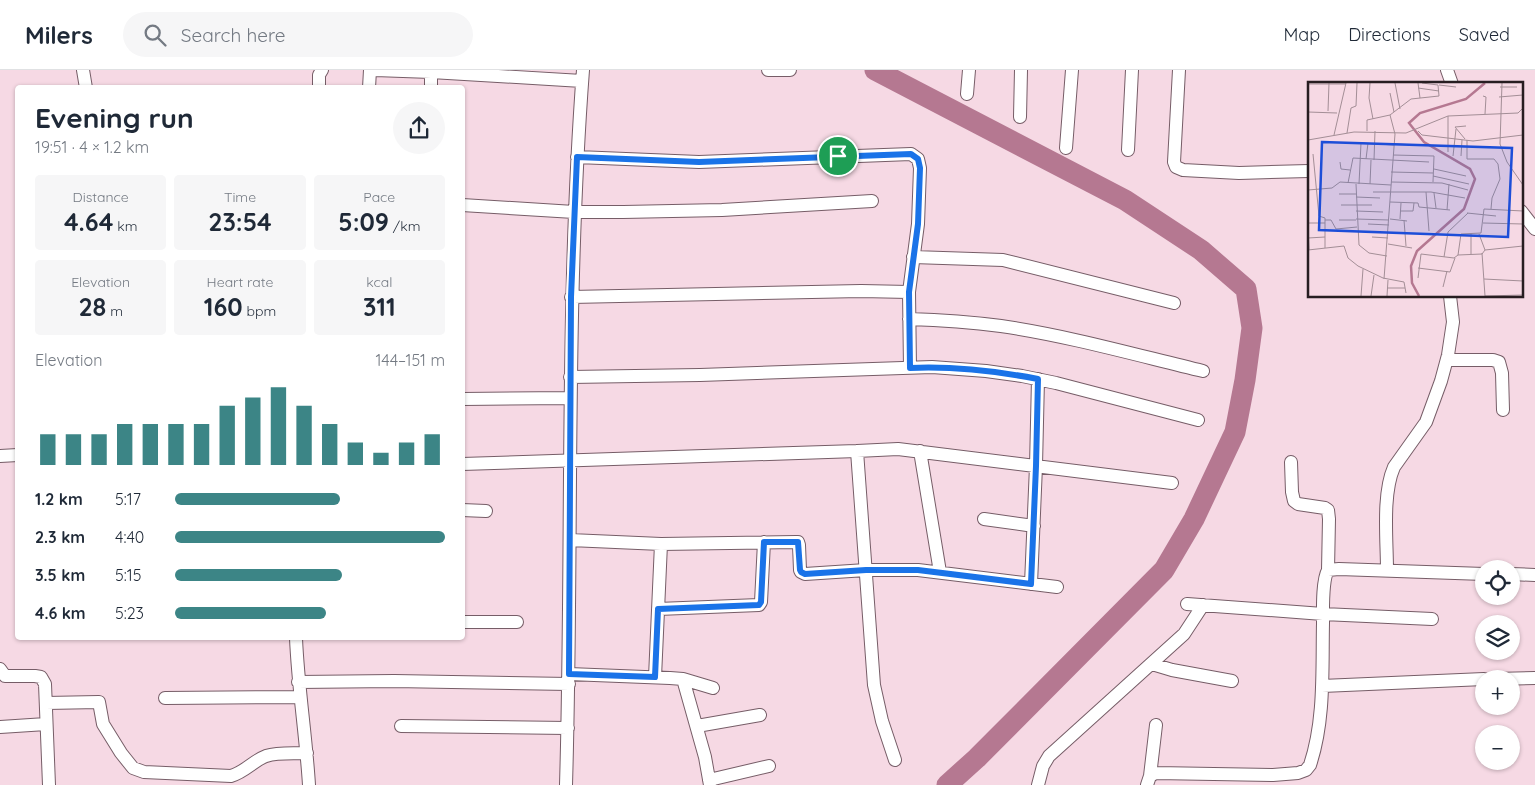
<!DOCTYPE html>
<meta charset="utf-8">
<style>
body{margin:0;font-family:Quicksand,sans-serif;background:#f6f6f7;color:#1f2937;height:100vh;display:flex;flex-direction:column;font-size:19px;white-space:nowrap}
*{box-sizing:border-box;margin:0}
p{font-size:16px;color:#747a83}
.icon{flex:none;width:28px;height:28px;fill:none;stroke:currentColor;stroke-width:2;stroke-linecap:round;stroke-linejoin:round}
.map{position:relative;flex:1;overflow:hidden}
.details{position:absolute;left:15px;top:15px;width:450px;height:555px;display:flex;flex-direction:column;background:#fff;border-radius:5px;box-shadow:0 1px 4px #0004}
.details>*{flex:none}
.buttons{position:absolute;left:1475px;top:490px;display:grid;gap:10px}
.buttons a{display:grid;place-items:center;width:45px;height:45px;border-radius:50%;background:#fff;box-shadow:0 1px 4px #0004;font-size:25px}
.pin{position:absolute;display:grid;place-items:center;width:42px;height:42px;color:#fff;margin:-21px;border:2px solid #fff;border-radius:50%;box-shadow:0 1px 5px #0007}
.round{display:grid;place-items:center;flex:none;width:52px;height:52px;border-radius:26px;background:#f6f6f7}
.head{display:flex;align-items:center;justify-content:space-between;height:85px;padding:0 20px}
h1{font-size:28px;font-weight:700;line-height:38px}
.stats{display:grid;grid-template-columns:repeat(3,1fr);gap:8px;height:85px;padding:5px 20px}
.stats div{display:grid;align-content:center;border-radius:5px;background:#f6f6f7;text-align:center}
.stats b{font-size:25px;font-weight:700}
.stats small{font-size:14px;font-weight:400}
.stats p{font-size:14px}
.chart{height:140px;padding:10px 20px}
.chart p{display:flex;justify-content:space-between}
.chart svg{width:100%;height:90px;margin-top:5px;stroke:#3c8586;stroke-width:6}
ul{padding:0 20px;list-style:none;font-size:16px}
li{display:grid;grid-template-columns:80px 60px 1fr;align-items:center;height:38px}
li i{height:12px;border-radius:6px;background:#3c8586}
header{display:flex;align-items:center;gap:30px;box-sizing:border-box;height:70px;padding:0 25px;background:#fff;border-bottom:1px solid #e0e1e3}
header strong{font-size:24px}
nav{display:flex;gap:28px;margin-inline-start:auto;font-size:18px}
.search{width:350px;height:45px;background:#f6f6f7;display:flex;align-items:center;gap:12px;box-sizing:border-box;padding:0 18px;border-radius:28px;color:#747a83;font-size:19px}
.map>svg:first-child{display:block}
</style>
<header>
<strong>Milers</strong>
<div class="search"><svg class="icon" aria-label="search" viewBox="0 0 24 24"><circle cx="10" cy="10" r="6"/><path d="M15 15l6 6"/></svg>Search here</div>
<nav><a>Map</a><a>Directions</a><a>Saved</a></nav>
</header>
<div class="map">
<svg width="1535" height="715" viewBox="0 0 1535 715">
<rect width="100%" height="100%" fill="#f6d9e4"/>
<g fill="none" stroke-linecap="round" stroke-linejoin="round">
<!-- river -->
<path stroke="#b57891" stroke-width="21" d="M875 0 1125 130 1201 180 1246 219 1252 258 1245 310 1235 362 1194 449 1164 500 977 688 947 715"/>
<defs>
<path id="minor" d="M83 0 86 18
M375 0 431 2 582 11
M768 0H790
M1179 0 1174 92 1176 97 1183 100 1239 103 1309 101
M1447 0 1452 14
M319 18V5L322 0
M369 18 370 0
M431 18V0
M967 24 969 0
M1020 47 1021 0
M1066 78 1072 0
M1128 80 1132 0
M577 87 699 92 911 84 918 89 920 98 918 154 909 222 910 298
M462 135 574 142H623L722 140 872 131
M1521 141 1535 159
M913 187 1003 190 1174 233
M571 227 861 221 909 222
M909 249C940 250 970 252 1001 256 1069 266 1136 285 1203 301
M1447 290H1493L1499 292 1502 303 1503 340
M570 307 700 305 932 297 986 301 1022 306 1056 313 1198 350
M462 329 570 328
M857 381 874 615 882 651 895 690
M920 381 940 502
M0 386 18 385
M1291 392 1292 422 1294 431 1298 434 1325 438 1328 440 1329 449 1328 500
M462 394 857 381 898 379 1172 413
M462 440 486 441
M984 449 1034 456
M570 470 661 474 796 472H798L799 475 800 500 801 502 805 504 866 500H918L1057 517
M1387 500C1387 470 1382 424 1394 397L1426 352 1441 311 1448 285 1453 252 1450 226
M1511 504 1535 505
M1031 514 1036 396 1038 309
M1187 534 1323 544 1432 549
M658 539 759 535 761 532 764 472
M462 552H517
M296 568C298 617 306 666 309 715
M1152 594 1172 600 1232 611
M0 599 5 606H35L41 607 45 614 49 715
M569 604 670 608 683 609 713 618
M655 607 661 474
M683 609 705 687 710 715
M1494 609 1535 608
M298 612 394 611 569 614
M1322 616 1484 609
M165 628 300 627
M46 633 99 632 103 654 121 683 133 698 144 702 231 706C245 702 253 691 266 686 279 682 294 684 307 683
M401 656 568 658
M697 656 760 645
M0 657 46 654
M1150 706 1156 655
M709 710 769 696
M566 715C573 477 565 238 583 0
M1038 715 1043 696 1049 686 1184 564 1203 535
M1147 715 1150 706 1156 703 1273 705 1298 703 1306 700 1310 695C1325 650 1322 600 1323 553 1323 541 1322 510 1328 500L1339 499 1484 504"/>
</defs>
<!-- minor casing -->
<use href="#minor" stroke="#765d67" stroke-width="14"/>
<!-- minor -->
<use href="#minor" stroke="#fff" stroke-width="12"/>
</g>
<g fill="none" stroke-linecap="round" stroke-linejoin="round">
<defs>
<path id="route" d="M911 84 918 89 920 98 918 154 909 222 910 298C953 296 996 301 1038 309L1036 396 1031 514 918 500H866L805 504 801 502 800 500 798 472H764L761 532 759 535 658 539 655 607 569 604 571 227 577 87 699 92Z"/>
</defs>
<!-- route casing -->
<use href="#route" stroke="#fff" stroke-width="10"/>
<!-- route -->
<use href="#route" stroke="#1a73e8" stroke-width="6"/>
</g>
<!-- overview -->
<g transform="translate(1308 12)">
<rect width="215" height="215" fill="#f6d9e4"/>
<path fill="none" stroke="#b57891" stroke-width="2.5" d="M111 214 104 201 103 184 109 169 156 127 167 97 162 87 116 60 101 41 112 31 158 17 177 1"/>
<path fill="none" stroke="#a38e96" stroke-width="1" d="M62 1 61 16 65 37M87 1 92 27M110 1 112 16M194 1 192 62 199 80 215 103M0 2H38M131 3 148 5M192 5H209M110 6 131 9M82 11 86 30M175 14 178 15 177 32M191 15 215 13M20 29 21 1M0 30 29 31M59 49V38L82 33 103 17 131 14 130 3 114 1M110 49 114 53 165 59 215 53M39 51 43 26 48 24 49 1M26 53 38 1M157 57 147 45 158 44M0 58 46 50 98 51 140 34 210 31 215 26M159 58V77H186L190 82 192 97 184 116 183 127M86 62 111 63M140 70V34M5 72 11 134 17 136V166M85 73 126 74 125 100M145 74 148 47M153 74 154 58M58 77 60 61M66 78 67 49M32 80 33 87 42 88M126 87 158 94M83 90 125 91M125 94 161 102M83 100 134 101 160 108M40 101 45 76 121 80M48 102 51 163 61 171 79 174M51 102 53 61 86 63M62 102 63 78M0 108 24 106 32 100 83 103M65 110H123L157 116M118 110 121 149M126 111 128 126M31 112H48M48 115 72 116M82 120 110 121 111 125 142 128M33 123H64M139 128 141 102M48 129 75 130M93 129H105L106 121M159 131 188 134M48 137 81 138M82 137 99 139M92 137 93 121M17 138H23L28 147 49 145M31 138H48M96 138 98 164M0 141H17M175 141 215 142M60 142 81 143M0 146 1 168M171 152 177 168M64 155 80 156M0 156 17 155M80 162 104 166M0 168 36 164 40 176 50 184 75 196 96 200 98 211M174 171 177 214M163 172V152M150 173 153 152 173 151 176 127 215 129M136 175 140 150 160 131M110 186 142 190 147 176M110 196 113 172 146 176 150 173 174 172 177 168 215 164M76 197 87 52 82 33M176 197 215 199M135 205 139 189M79 206H97M53 214 55 187M63 214 66 193M79 214 80 198M177 214 215 213"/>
<path fill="#1d4ed8" fill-opacity="0.15" stroke="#1d4ed8" stroke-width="2.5" d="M14 60 204 66 200 155 11 148Z"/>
<rect width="215" height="215" fill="none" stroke="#271d21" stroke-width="2.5"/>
</g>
</svg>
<div class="buttons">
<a><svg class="icon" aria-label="locate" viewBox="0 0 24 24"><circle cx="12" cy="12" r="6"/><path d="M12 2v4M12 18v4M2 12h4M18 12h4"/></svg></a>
<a><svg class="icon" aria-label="layers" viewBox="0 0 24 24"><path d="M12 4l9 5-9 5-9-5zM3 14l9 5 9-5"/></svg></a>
<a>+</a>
<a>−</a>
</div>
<div class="pin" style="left:838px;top:86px;background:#1e9e55"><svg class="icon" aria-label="arrive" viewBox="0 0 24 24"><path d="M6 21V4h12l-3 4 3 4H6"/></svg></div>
<section class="details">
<div class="head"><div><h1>Evening run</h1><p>19:51 · 4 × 1.2 km</p></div><a class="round"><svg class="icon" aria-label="share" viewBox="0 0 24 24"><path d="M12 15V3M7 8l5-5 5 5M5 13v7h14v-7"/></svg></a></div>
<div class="stats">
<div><p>Distance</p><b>4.64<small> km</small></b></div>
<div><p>Time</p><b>23:54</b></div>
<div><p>Pace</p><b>5:09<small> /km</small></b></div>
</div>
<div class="stats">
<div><p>Elevation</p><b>28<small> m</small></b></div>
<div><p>Heart rate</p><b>160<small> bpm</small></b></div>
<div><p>kcal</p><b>311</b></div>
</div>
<div class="chart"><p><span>Elevation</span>144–151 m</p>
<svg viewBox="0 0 160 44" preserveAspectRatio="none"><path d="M5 44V29M15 44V29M25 44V29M35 44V24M45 44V24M55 44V24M65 44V24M75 44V15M85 44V11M95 44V6M105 44V15M115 44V24M125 44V33M135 44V38M145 44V33M155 44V29"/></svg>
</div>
<ul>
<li><b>1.2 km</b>5:17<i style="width:61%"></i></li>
<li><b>2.3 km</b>4:40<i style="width:100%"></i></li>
<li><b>3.5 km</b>5:15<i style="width:62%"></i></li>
<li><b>4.6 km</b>5:23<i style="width:56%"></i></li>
</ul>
</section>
</div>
